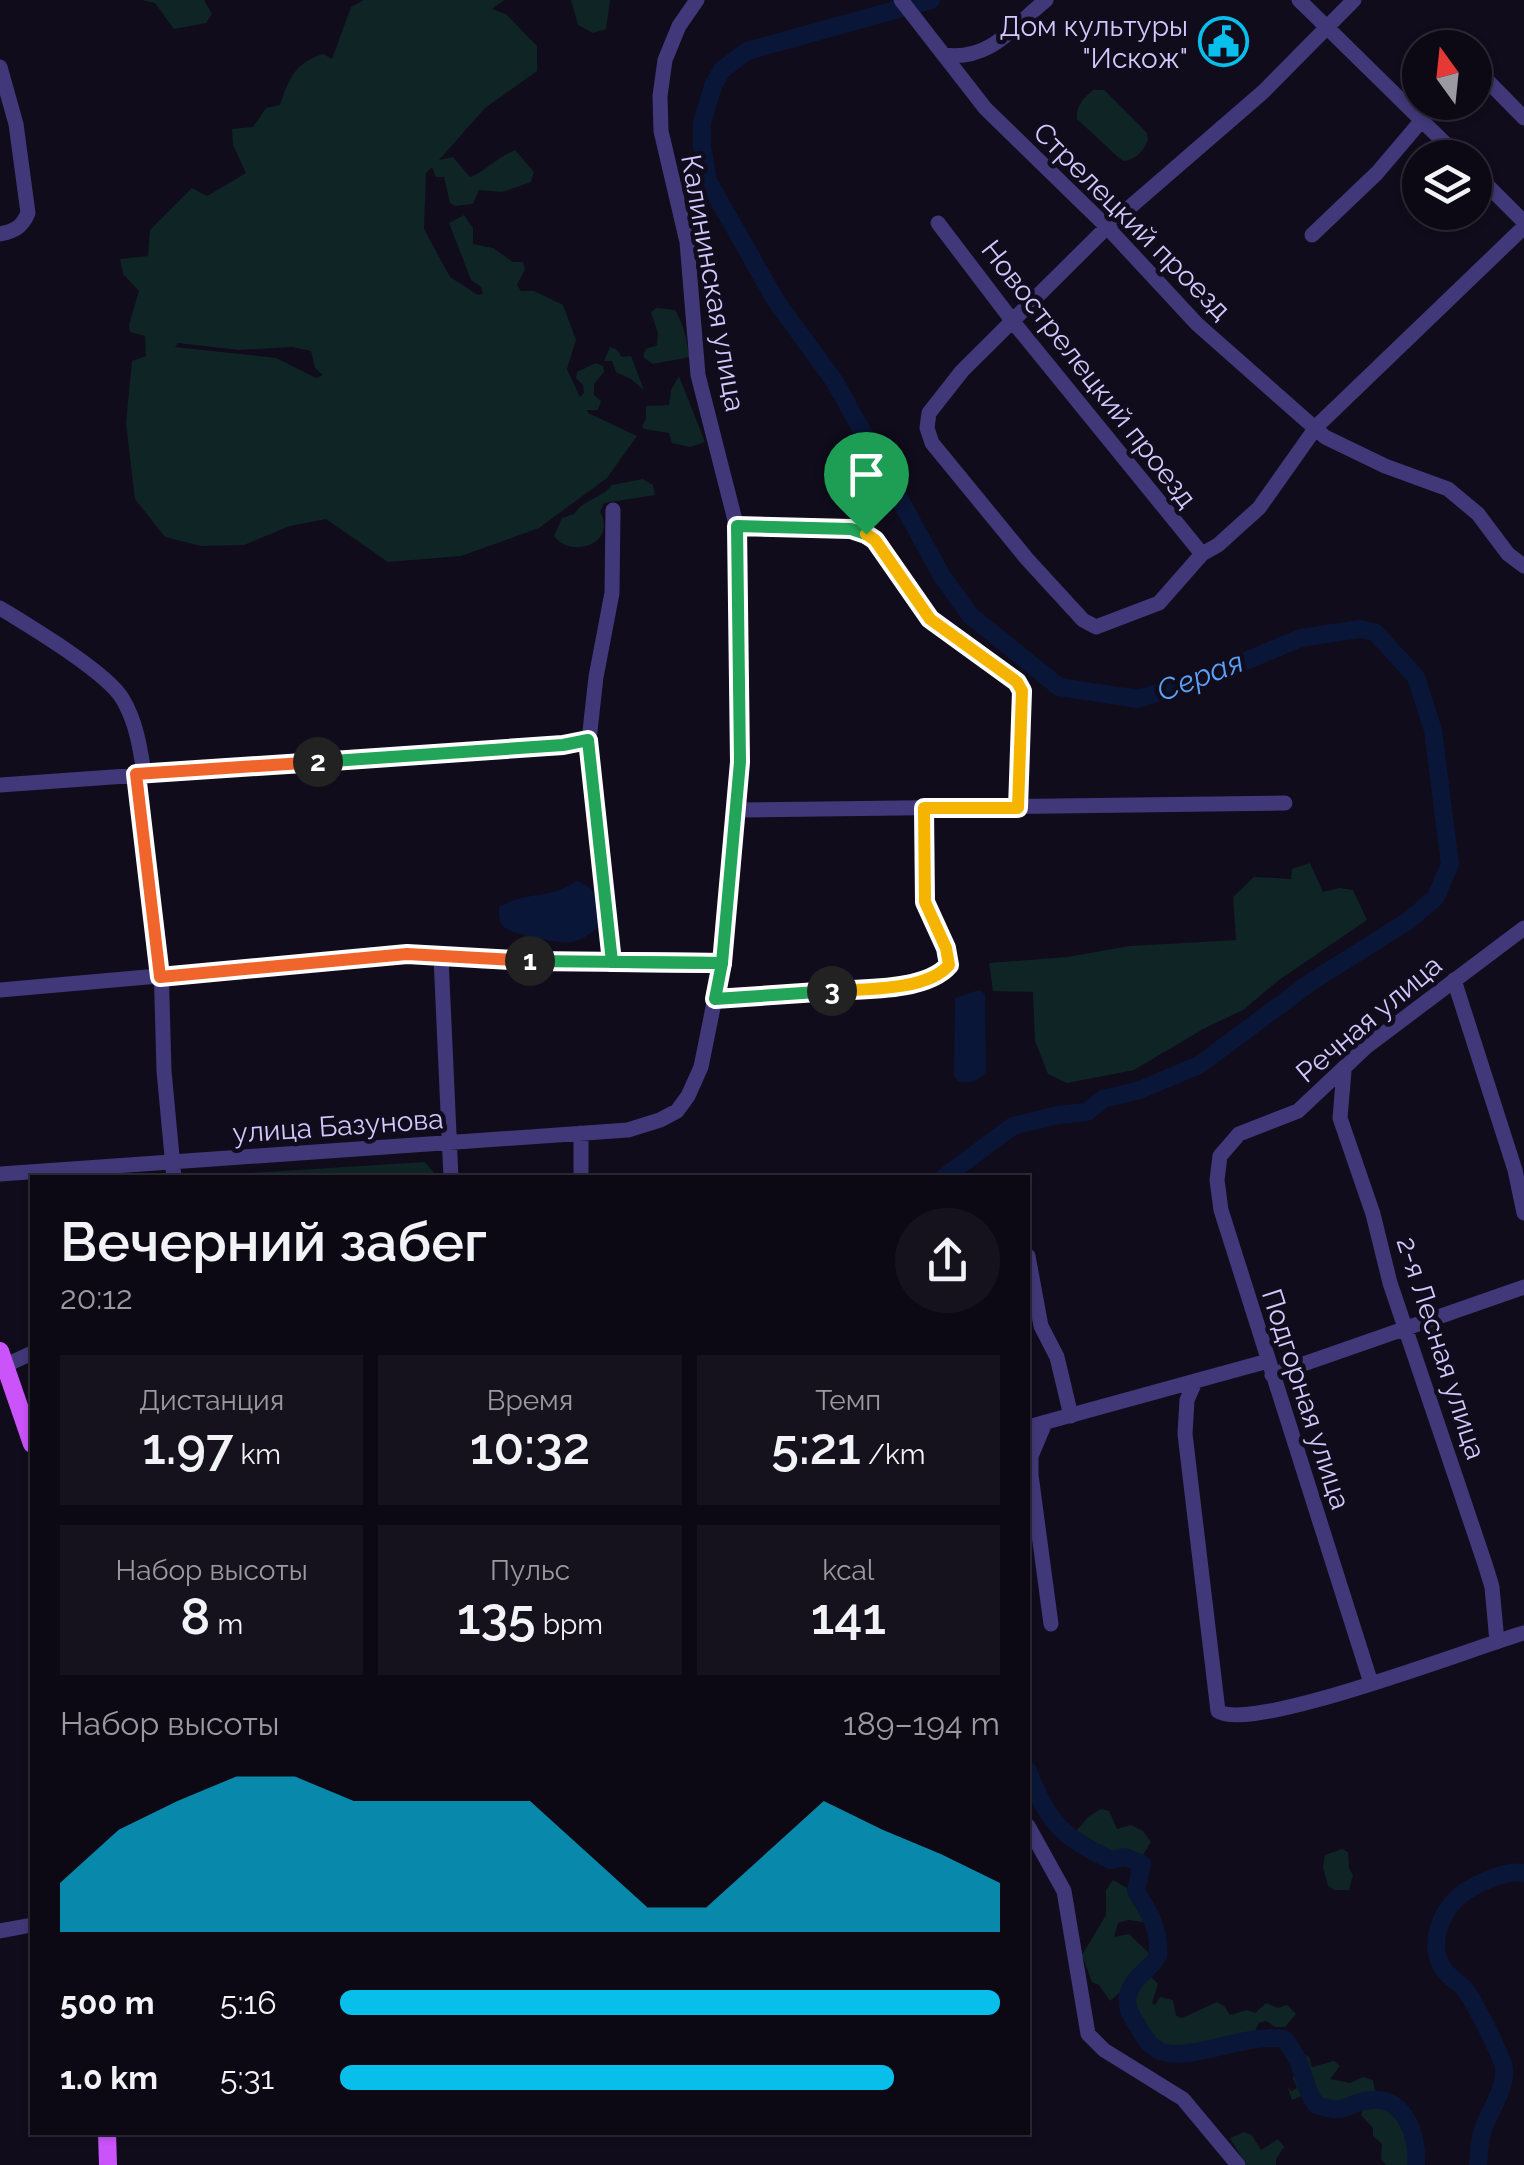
<!DOCTYPE html>
<html lang="ru">
<meta charset="utf-8">
<style>
body{margin:0;font-family:Raleway,sans-serif;background:#15121e;color:#f1f3f6;height:100vh;display:flex;flex-direction:column;font-size:38px;white-space:nowrap}
*{box-sizing:border-box;margin:0}
p{font-size:32px;color:#9a9aa0}
.icon{flex:none;width:55px;height:55px;fill:none;stroke:currentColor;stroke-width:2;stroke-linecap:round;stroke-linejoin:round}
.map{position:relative;flex:1;overflow:hidden}
.drawer{position:absolute;left:30px;top:1175px;width:1000px;height:960px;display:flex;flex-direction:column;background:#0c0915;border-radius:0px;box-shadow:0 2px 8px #0004,0 0 0 2px #2c2a34}
.drawer>*{flex:none}
.needle{width:65px;rotate:345deg}
.tools{position:absolute;left:1402px;top:30px;display:grid;gap:20px}
.tools a{display:grid;place-items:center;width:90px;height:90px;border-radius:50%;background:#0c0915;box-shadow:0 2px 8px #0004,0 0 0 2px #2c2a34;font-size:50px}
.pin{position:absolute;display:grid;place-items:center;width:85px;height:85px;color:#fff;margin:-102px -42px;border-radius:50% 50% 50% 0;rotate:-45deg;box-shadow:0 0 10px #0007}
.pin .icon{rotate:45deg}
.km{position:absolute;width:50px;height:50px;margin:-25px;border-radius:50%;background:#222;color:#fff;font-size:28px;line-height:50px;text-align:center}
.round{display:grid;place-items:center;flex:none;width:105px;height:105px;border-radius:52px;background:#15121e}
.head{display:flex;align-items:center;justify-content:space-between;height:170px;padding:0 30px}
h1{font-size:55px;font-weight:600;line-height:75px}
.metrics{display:grid;grid-template-columns:repeat(3,1fr);gap:15px;height:170px;padding:10px 30px}
.metrics div{display:grid;align-content:center;border-radius:0px;background:#15121e;text-align:center}
.metrics b{font-size:50px;font-weight:600}
.metrics small{font-size:28px;font-weight:400}
.metrics p{font-size:28px}
.chart{height:280px;padding:20px 30px}
.chart p{display:flex;justify-content:space-between}
.chart svg{width:100%;height:180px;margin-top:10px;fill:#07bfea;opacity:.7}
ul{padding:0 30px;list-style:none;font-size:32px}
li{display:grid;grid-template-columns:160px 120px 1fr;align-items:center;height:75px}
li i{height:25px;border-radius:12px;background:#07bfea}
.map>svg:first-child{display:block}
</style>
<div class="map">
<svg width="1524" height="2165" viewBox="0 0 1524 2165">
<rect width="100%" height="100%" fill="#100c1c"/>
<!-- green -->
<path fill="#0f2425" fill-rule="evenodd" d="M142 0H204L212 14 206 23 174 29 155 3Z
M364 0H504L492 9 506 14 537 46V71L485 108 439 160 453 157 470 177C482 174 497 157 515 150L534 172 531 182 502 192 479 190 473 204 455 206 450 203 444 177H436L432 167 426 173 424 229 450 277 478 295 483 294 481 287 471 280 449 223 464 215 473 228V244L493 248 513 262H523L525 269 517 285 521 291H534L563 305 576 340 567 369 580 397 584 393 583 385 576 378 577 372 596 363 603 366 604 372 594 384V395L601 401 598 410H587L588 413 637 436 607 478 539 528 461 556 388 562 326 519 290 526 244 545 201 546 165 537 135 499 126 423 132 361 146 356 145 336 130 332 129 325 139 291 123 274 120 259 148 256 150 230 192 188 207 196 246 173 233 145 232 129 253 127 266 108 280 105C289 78 295 63 323 54L332 59 351 7ZM178 343 239 350 292 347 311 351 315 368 323 375 316 378 276 358 175 347Z
M571 0H610L606 29 593 33 578 25Z
M1093 90H1104L1147 133 1148 140C1143 151 1137 159 1124 161L1118 157 1077 119C1076 105 1084 98 1093 90Z
M657 308 675 310C685 326 686 341 690 357L653 364 643 357 646 349 657 345 658 334 651 312Z
M610 347 616 349 622 357 631 356 644 390 631 379 616 372 612 361H604Z
M679 376 705 442 690 447 672 443 669 433 644 429 642 426 646 419V406L669 405 671 390Z
M643 479 653 485 655 495 604 503 600 512C618 544 570 559 554 536L562 518 574 514C584 499 602 498 612 485Z
M1310 863 1323 892 1340 888 1353 890 1367 920 1279 980 1243 1010 1203 1029 1134 1070 1067 1083 1048 1074 1035 1041 1033 992 993 991 989 963 1067 957 1130 946 1236 940 1233 897 1254 877 1291 879 1292 869Z
M425 1162 438 1177H186Z
M1101 1809 1109 1811 1117 1829 1131 1825 1143 1831 1151 1842 1143 1855 1122 1853 1113 1857 1080 1841 1076 1831 1088 1817Z
M1342 1849 1348 1852 1349 1868 1353 1875 1349 1890H1334L1328 1886 1323 1867 1325 1855Z
M1113 1880 1153 1903 1160 1915 1150 1923 1128 1920 1118 1923 1114 1937 1129 1934 1148 1952 1150 1959 1132 1979 1122 1985 1123 1990 1110 2001 1099 1985 1092 1982 1082 1955 1106 1915V1890Z
M1151 1977 1158 1984 1152 2003 1155 2005 1160 1997 1173 2000 1176 2016 1182 2018 1217 2002 1224 2006 1230 2015 1247 2010 1255 2013 1266 2003 1278 2008 1287 2005 1296 2014 1285 2027H1275L1266 2021 1259 2023 1249 2044 1233 2042 1231 2050 1224 2053 1195 2047 1188 2052C1179 2048 1172 2051 1163 2049 1144 2044 1141 2014 1132 2000L1137 1982Z
M1300 2052 1309 2057 1312 2067 1334 2061 1340 2066 1330 2079 1350 2083 1363 2077 1373 2080 1375 2091 1364 2100 1341 2103V2110H1326L1322 2099 1313 2094 1309 2086 1304 2095 1292 2100 1288 2088 1292 2091 1297 2088 1293 2078 1296 2069 1291 2059Z
M1365 2104 1397 2111 1398 2116C1418 2127 1417 2144 1414 2165H1386L1381 2159 1382 2144 1373 2136V2128L1361 2115Z
M1244 2132 1252 2135 1261 2150 1278 2139 1284 2147 1276 2159V2165H1246L1230 2138Z"/>
<!-- water -->
<path fill="#0a1637" d="M577 881C598 887 600 907 599 927 590 933 582 941 571 942 560 944 517 935 507 929 498 924 499 915 499 907 521 895 532 897 554 892 562 890 569 885 577 881Z
M979 990 985 994 986 1072C977 1081 971 1085 958 1081L954 1075 955 998Z"/>
<g fill="none" stroke-linecap="round" stroke-linejoin="round">
<!-- river -->
<path stroke="#0a1637" stroke-width="18" d="M931 0 747 51 722 70 713 86 702 123V146L708 181 776 301 835 382 942 576 970 615 1059 687 1138 699 1207 677 1301 638 1359 629 1375 632 1416 677 1433 730 1450 864 1436 897 1408 921 1311 982 1199 1065 1140 1090 1103 1099 1087 1112 1058 1115 1013 1126 943 1178
M1028 1771C1047 1822 1062 1837 1111 1860L1125 1857 1142 1864 1136 1891C1150 1913 1160 1930 1158 1956 1150 1970 1134 1976 1129 1992 1124 2006 1132 2017 1139 2028 1144 2037 1150 2047 1160 2051 1189 2063 1247 2032 1284 2039 1307 2066 1300 2081 1316 2105 1350 2116 1345 2102 1371 2100 1406 2096 1418 2138 1416 2165
M1478 2165C1479 2153 1479 2138 1484 2127 1491 2108 1505 2090 1504 2069 1504 2060 1474 2002 1467 1992 1462 1984 1451 1979 1445 1971 1425 1946 1442 1906 1466 1891 1483 1881 1505 1870 1524 1873"/>
<!-- minor -->
<path stroke="#413879" stroke-width="15" d="M901 0 985 108 1107 227 1197 324 1325 437 1385 466 1448 489 1478 514 1508 554 1524 566
M1299 0 1460 158
M1354 0 1263 92 1107 227 962 371 929 413 927 428 932 443 1027 559 1083 620 1096 627 1159 603 1202 554 1218 545 1259 508 1317 426 1524 227
M944 55C990 61 1012 28 1046 0
M0 67 16 124 28 213C22 227 15 231 0 234
M1475 68 1524 118
M1475 173 1524 222
M938 223 1014 323 1202 554
M1312 235 1377 173 1422 120
M737 527 851 529 866 534 875 539 930 619 1017 682 1022 691 1018 808
M0 608C29 626 105 671 122 698 136 721 140 747 144 773
M136 774 161 962 164 1071 174 1178
M0 785 563 745 589 740
M736 810 1285 803
M441 957 451 1178
M612 962 589 740 596 677 612 593 613 510
M1454 980 1515 1170 1524 1213
M0 990 407 954 481 961 722 963
M715 999C761 995 923 995 949 965L946 948 925 902V809
M1344 1071 1340 1118 1373 1214 1390 1283 1485 1564 1492 1587 1497 1642
M0 1174 628 1130 660 1120 677 1111 688 1096 701 1067 722 963 740 762 738 532 698 375 687 242 661 131 660 96 665 60 679 26 697 0
M581 1178V1133
M1028 1256 1041 1326 1057 1357 1071 1416
M6 1365 32 1353
M1272 1375 1524 1287
M1195 1382 1187 1400 1185 1434 1218 1711C1251 1734 1475 1647 1524 1633
M1045 1423 1031 1456V1475L1051 1624
M1028 1427 1268 1361
M1371 1683 1221 1210 1217 1180 1220 1156 1239 1134 1298 1111 1366 1047 1524 928
M1028 1826 1064 1891 1088 2034 1104 2050 1183 2099 1238 2165
M0 1931 32 1925"/>
<!-- major -->
<path stroke="#ca53fa" stroke-width="18" d="M0 1351 32 1444
M107 2132 108 2165"/>
</g>
<g fill="none" stroke-linecap="round" stroke-linejoin="round">
<defs>
<path id="split-1" d="M530 961 722 963 740 762 737 526 851 529 866 534"/>
<path id="split-2" d="M318 762 136 774 160 977 407 954 530 961"/>
<path id="split-3" d="M318 762 563 745 588 740 612 962 722 963 715 999 832 991"/>
<path id="split-4" d="M832 991C864 989 927 991 949 965L946 948 925 902 924 808H1018L1022 691 1017 682 930 619 875 540 866 534"/>
</defs>
<!-- split-1 casing -->
<use href="#split-1" stroke="#fff" stroke-width="20"/>
<!-- split-2 casing -->
<use href="#split-2" stroke="#fff" stroke-width="20"/>
<!-- split-3 casing -->
<use href="#split-3" stroke="#fff" stroke-width="20"/>
<!-- split-4 casing -->
<use href="#split-4" stroke="#fff" stroke-width="20"/>
<!-- split-1 -->
<use href="#split-1" stroke="#22a559" stroke-width="12"/>
<!-- split-2 -->
<use href="#split-2" stroke="#f0652b" stroke-width="12"/>
<!-- split-3 -->
<use href="#split-3" stroke="#22a559" stroke-width="12"/>
<!-- split-4 -->
<use href="#split-4" stroke="#f5b400" stroke-width="12"/>
</g>
<!-- icons -->
<defs>
<symbol id="civic-ring" viewBox="-11 -11 22 22"><circle r="9.5" fill="#100c1c" stroke="#07bfea" stroke-width="1.5"/><path d="M-.6-6.5H3V-4.5H.6V-3L4-1V1h2V6H-6V1h2V-1L-.6-3ZM-1.2 2.5V6h2.4V2.5Z" fill="#07bfea"/></symbol>
</defs>
<g fill-rule="evenodd">
<use href="#civic-ring" x="1196" y="14" width="55" height="55"/>
</g>
<g text-anchor="middle" dominant-baseline="central" stroke-width="9" stroke-linejoin="round" paint-order="stroke">
<!-- poi labels -->
<g font-size="28" fill="#d3c8fd" stroke="#100c1c" text-anchor="end">
<text x="1188" y="26">Дом культуры<tspan x="1188" dy="32">"Искож"</tspan></text>
</g>
<!-- street labels -->
<g font-size="28" fill="#d3c8fd" stroke="#100c1c">
<text transform="translate(1132 221) rotate(45)">Стрелецкий проезд</text>
<text transform="translate(713 283) rotate(80)">Калининская улица</text>
<text transform="translate(1089 374) rotate(52)">Новострелецкий проезд</text>
<text transform="translate(1369 1019) rotate(-40)">Речная улица</text>
<text transform="translate(338 1126) rotate(-4)">улица Базунова</text>
<text transform="translate(1441 1348) rotate(72)">2-я Лесная улица</text>
<text transform="translate(1306 1399) rotate(72)">Подгорная улица</text>
</g>
<!-- water labels -->
<g font-size="30" font-style="italic" fill="#5aa1fa" stroke="#100c1c">
<text transform="translate(1200 676) rotate(-21)">Серая</text>
</g>
</g>
</svg>
<div class="tools">
<a><svg class="needle" viewBox="-14 -14 28 28"><path d="M0-13l5 13h-10z" fill="#e53935"/><path d="M0 13l5-13h-10z" fill="#9a9aa0"/></svg></a>
<a><svg class="icon" aria-label="layers" viewBox="0 0 24 24"><path d="M12 4l9 5-9 5-9-5zM3 14l9 5 9-5"/></svg></a>
</div>
<div class="pin" style="left:866px;top:534px;background:#1e9e55"><svg class="icon" aria-label="arrive" viewBox="0 0 24 24"><path d="M6 21V4h12l-3 4 3 4H6"/></svg></div>
<b class="km" style="left:530px;top:961px">1</b>
<b class="km" style="left:318px;top:762px">2</b>
<b class="km" style="left:832px;top:991px">3</b>
<section class="drawer">
<div class="head"><div><h1>Вечерний забег</h1><p>20:12</p></div><a class="round"><svg class="icon" aria-label="share" viewBox="0 0 24 24"><path d="M12 15V3M7 8l5-5 5 5M5 13v7h14v-7"/></svg></a></div>
<div class="metrics">
<div><p>Дистанция</p><b>1.97<small> km</small></b></div>
<div><p>Время</p><b>10:32</b></div>
<div><p>Темп</p><b>5:21<small> /km</small></b></div>
</div>
<div class="metrics">
<div><p>Набор высоты</p><b>8<small> m</small></b></div>
<div><p>Пульс</p><b>135<small> bpm</small></b></div>
<div><p>kcal</p><b>141</b></div>
</div>
<div class="chart"><p><span>Набор высоты</span>189–194 m</p>
<svg viewBox="0 0 160 44" preserveAspectRatio="none"><path d="M0 44V32L10 19L20 12L30 6L40 6L50 12L60 12L70 12L80 12L90 25L100 38L110 38L120 25L130 12L140 19L150 25L160 32V44z"/></svg>
</div>
<ul>
<li><b>500 m</b>5:16<i style="width:100%"></i></li>
<li><b>1.0 km</b>5:31<i style="width:84%"></i></li>
</ul>
</section>
</div>
